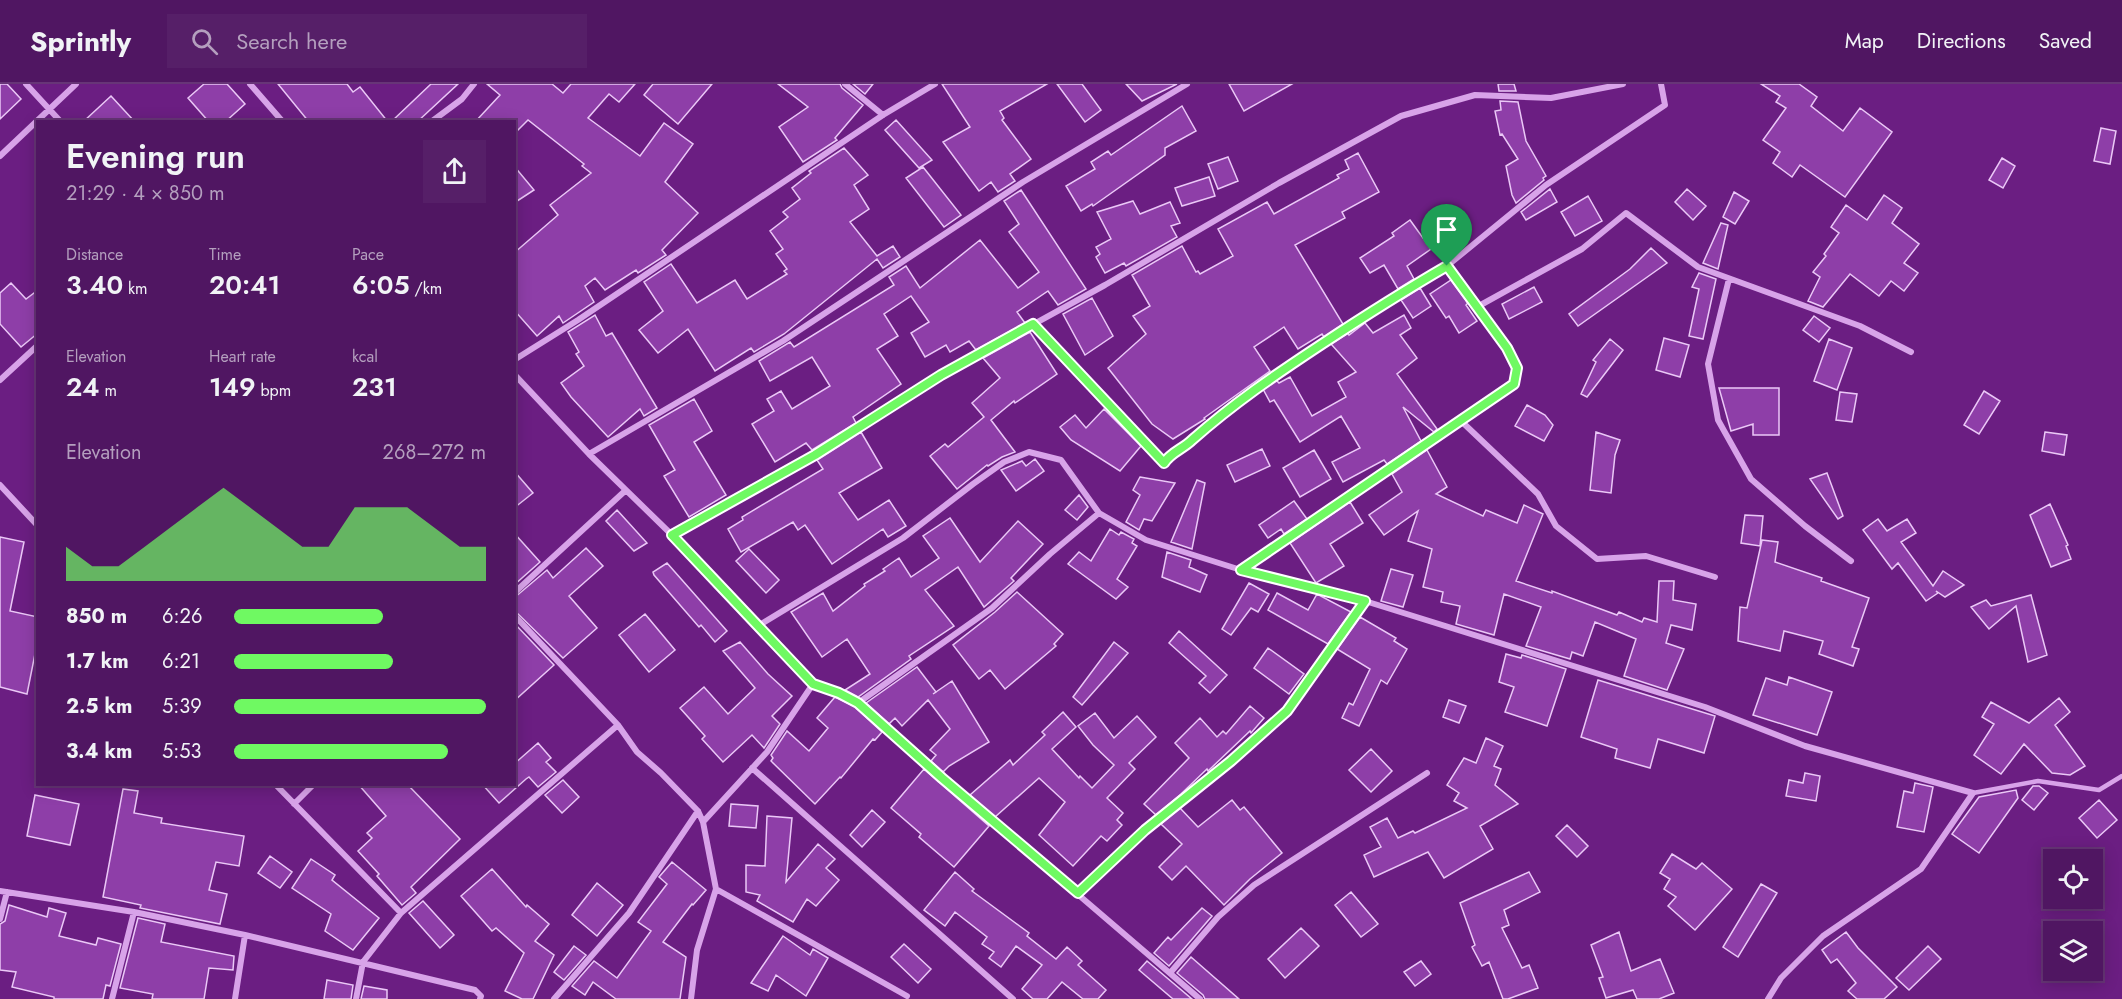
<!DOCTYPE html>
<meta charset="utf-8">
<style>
body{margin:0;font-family:Jost,sans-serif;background:#561f68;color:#f1f3f6;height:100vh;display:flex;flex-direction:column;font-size:22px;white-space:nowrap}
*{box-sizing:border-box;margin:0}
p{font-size:20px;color:#b49fbe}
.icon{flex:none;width:33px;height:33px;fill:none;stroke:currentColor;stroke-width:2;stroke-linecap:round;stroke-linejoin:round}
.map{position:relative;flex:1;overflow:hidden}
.sheet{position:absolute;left:36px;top:36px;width:480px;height:666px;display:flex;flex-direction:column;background:#501662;border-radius:0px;box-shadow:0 3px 15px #0003,0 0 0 2px #673577}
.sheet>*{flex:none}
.controls{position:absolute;left:2043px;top:765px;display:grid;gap:12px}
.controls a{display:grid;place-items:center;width:60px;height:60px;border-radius:0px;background:#501662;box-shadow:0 3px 15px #0003,0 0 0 2px #673577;font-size:30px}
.pin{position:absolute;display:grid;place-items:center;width:51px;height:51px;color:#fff;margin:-62px -26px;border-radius:50% 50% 50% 0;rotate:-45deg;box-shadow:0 0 6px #0007}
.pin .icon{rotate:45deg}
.round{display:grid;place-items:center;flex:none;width:63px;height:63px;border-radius:0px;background:#561f68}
.headline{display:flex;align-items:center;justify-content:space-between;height:102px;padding:0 30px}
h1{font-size:33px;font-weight:600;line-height:45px}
.stats{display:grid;grid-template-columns:repeat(3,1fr);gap:9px;height:102px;padding:6px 30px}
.stats div{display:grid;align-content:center}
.stats b{font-size:26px;font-weight:600}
.stats small{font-size:16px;font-weight:400}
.stats p{font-size:16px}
.chart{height:168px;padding:12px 30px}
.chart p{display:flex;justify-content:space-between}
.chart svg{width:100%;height:108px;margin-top:6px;fill:#6ff962;opacity:.7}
ul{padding:0 30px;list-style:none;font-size:20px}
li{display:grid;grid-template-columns:96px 72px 1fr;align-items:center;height:45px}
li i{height:15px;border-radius:8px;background:#6ff962}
header{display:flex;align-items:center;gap:36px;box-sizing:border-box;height:84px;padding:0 30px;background:#501662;border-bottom:2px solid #673577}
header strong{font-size:28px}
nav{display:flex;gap:33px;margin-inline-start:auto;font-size:21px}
.search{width:420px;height:54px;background:#561f68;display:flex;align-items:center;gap:15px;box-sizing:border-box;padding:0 21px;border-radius:0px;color:#b49fbe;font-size:22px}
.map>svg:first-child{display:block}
</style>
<header>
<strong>Sprintly</strong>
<div class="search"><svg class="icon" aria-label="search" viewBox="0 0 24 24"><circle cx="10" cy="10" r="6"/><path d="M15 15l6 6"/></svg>Search here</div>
<nav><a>Map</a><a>Directions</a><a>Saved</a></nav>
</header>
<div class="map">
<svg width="2122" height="915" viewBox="0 0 2122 915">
<rect width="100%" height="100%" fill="#6b1e82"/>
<!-- building -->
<path fill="#8e3ea8" stroke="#ebc8f7" stroke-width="1.5" d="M0 0H7L21 15 0 35Z
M204 0H227L245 20 225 38H209L188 14Z
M278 0H347L353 8 360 3 388 38H309Z
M431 0H458L417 38H391Z
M487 0H552L563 9 571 0H635L619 18 609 10 588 34 640 72 664 39 693 60 665 98 698 129 662 166 666 171 638 189 636 186 605 206 595 194 585 202 594 218 563 239 559 232 537 252 514 226V169L558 131 550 121 591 89 582 82 584 80 528 36 514 50V38H475L500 11Z
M653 0H712L678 40 644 11Z
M778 0H840L842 4 863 21 835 54 837 56 803 78 779 43 808 23Z
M853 0H873L865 10Z
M942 0H1047L1000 27 1004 34 1002 36 1031 75 1010 90 1015 97 998 108 991 98 979 107 943 58 970 43Z
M1057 0H1082L1101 26 1085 38Z
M1126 0H1177L1142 17Z
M1229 0H1292L1244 27Z
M1498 0H1514L1516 7H1499Z
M1761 0H1799L1817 13 1811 22 1843 47 1860 24 1892 48 1845 113 1800 81 1792 93 1773 79 1780 68 1763 56 1786 24 1776 18 1780 12Z
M111 12 135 38H83Z
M1500 17 1518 18 1526 57 1546 92 1543 94 1544 96 1516 119 1512 111 1506 82 1518 75 1502 50 1500 51 1495 27 1501 26Z
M1182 22 1196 47 1165 64V71L1093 122 1092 120 1081 127 1066 102 1095 85 1091 78 1108 67 1111 71Z
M896 36 932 76 919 84 885 46Z
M2101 44 2116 47 2110 80 2094 77Z
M844 64 868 91 854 101 869 125 850 138 877 172 893 162 900 173 883 184 877 175 784 250 754 268 751 264 715 287 688 245 658 269 639 246 663 227 644 198 671 180 697 219 735 196 747 215 787 190 784 187 787 185 776 170 783 165 770 147 788 133 783 128 800 115 792 104 811 89 809 87Z
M1358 69 1379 108 1342 128 1345 134 1295 161 1343 240 1324 253 1322 250 1298 265 1284 243 1254 263 1270 287 1204 334 1205 335 1173 355 1152 340 1108 284 1146 250 1133 232 1150 222 1132 191 1182 162 1196 188 1198 187 1200 190 1233 172 1218 145 1267 118 1274 130 1339 94 1337 91 1349 85 1345 76Z
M1228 73 1238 97 1218 105 1208 80Z
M2002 74 2015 82 2003 104 1989 96Z
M514 82 534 106 514 119Z
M923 83 961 131 944 143 906 94Z
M1209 93 1215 112 1182 122 1175 104Z
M1550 105 1557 118 1526 136 1521 128Z
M1687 105 1706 122 1693 136 1675 118Z
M1021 106 1086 205 1058 221 1048 207 1017 228 1025 239 976 266 969 257 950 268 946 261 925 273 911 249 929 238 911 212 884 230 898 252 877 265 901 300 853 333 856 339 812 366 806 359 775 378 752 340 774 327 767 315 781 307 792 325 830 302 812 273 770 297 759 277 790 258 794 263 894 201 889 193 906 182 920 204 980 156 1018 204 1039 188 1009 148 1019 140 1004 117Z
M1734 108 1749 117 1735 140 1723 133Z
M1884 111 1902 124 1892 139 1919 160 1904 179 1918 189 1904 207 1891 197 1879 212 1850 190 1823 223 1808 217 1820 193 1813 188 1826 172 1824 170 1839 149 1831 143 1846 121 1867 136Z
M1588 112 1602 137 1575 152 1561 128Z
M1133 117 1140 130 1170 118 1180 139 1171 142 1177 153 1126 182 1124 179 1105 189 1096 173 1100 170 1096 163 1111 155 1097 128Z
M1410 136 1431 165 1407 182 1414 195 1398 205 1384 181 1370 189 1360 174 1394 152 1392 149Z
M1448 137 1461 155 1444 168 1430 150Z
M1721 139 1728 141 1718 185 1703 179Z
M1651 164 1667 179 1578 242 1569 230 1630 185Z
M1699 189 1716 195 1703 255 1689 252 1699 205 1692 203Z
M1451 196 1468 219 1466 221 1477 237 1459 249 1449 232 1446 234 1430 210Z
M11 199 26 215 38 206V249L21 263 0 240V209Z
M1534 203 1542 218 1509 235 1502 220Z
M1420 204 1431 222 1413 234 1401 216Z
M1092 214 1113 252 1085 271 1063 230Z
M595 231 606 252 612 249 657 324 644 332 640 325 608 353 571 313 561 299 584 282 576 270 579 268 568 248Z
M1404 231 1411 244 1400 251 1417 274 1397 290 1437 345 1434 348 1403 323 1421 357 1387 380 1384 376 1343 398 1332 378 1360 364 1341 332 1300 358 1274 316 1270 318 1263 305 1276 296 1279 299 1290 293 1312 332 1346 313 1338 298 1356 288 1331 260 1348 249 1349 251 1365 239 1373 249Z
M1814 232 1830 244 1819 258 1803 246Z
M1030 248 1057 290 1015 319 1014 317 991 336 1015 368 1002 373 988 382 987 381 957 405 930 372 945 360 948 363 984 333 972 319 1000 294 983 274Z
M1664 254 1689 261 1680 293 1656 286Z
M1610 255 1623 266 1587 313 1581 310 1596 278 1593 276Z
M1829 255 1852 264 1837 306 1814 297Z
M1719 304H1779V351H1753V340L1731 347Z
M1984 307 2000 317 1979 350 1964 341Z
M1840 308 1857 310 1852 338 1836 336Z
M694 315 712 347 694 358 726 411 689 433 664 392 675 386 649 341Z
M1527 321 1545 331 1553 341 1544 357 1515 342Z
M1104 325 1141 362 1120 387 1071 356 1060 343 1075 331 1086 344Z
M861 348 882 384 839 409 858 436 889 416 906 442 888 453 883 445 832 480 805 441 798 446 793 438 741 468 728 445 743 436 742 433 823 385 817 376Z
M1596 348 1620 356 1615 371 1611 409 1590 406Z
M2045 348 2067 351 2064 371 2042 367Z
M1262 365 1270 382 1235 398 1227 381Z
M1314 366 1331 395 1300 413 1283 384Z
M1427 366 1447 403 1436 410 1483 432 1486 426 1517 439 1524 421 1543 430 1516 497 1552 509V507L1617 531 1619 528 1642 538 1644 534 1657 538 1659 497H1674L1673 516 1696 520 1692 546 1671 541 1666 559 1684 565 1667 606 1624 592 1636 555 1595 538 1583 572 1572 568 1570 575 1526 562 1541 523 1504 510 1494 551 1456 540 1460 522 1441 518 1443 508 1423 503 1432 465 1408 457 1418 427 1384 451 1369 431 1402 408 1392 390Z
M1035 375 1044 387 1016 407 1001 386 1022 377 1026 382Z
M514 387 533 409 514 424Z
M1827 389 1843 432 1838 435 1810 395Z
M1140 393 1175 399 1152 437 1144 435 1139 446 1126 438 1140 411 1133 406Z
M1197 396 1205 399 1192 465 1171 458Z
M1079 411 1088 423 1077 436 1065 426Z
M1294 417 1307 435 1284 450 1281 445 1268 454 1259 441Z
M1350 418 1363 439 1330 460 1344 482 1316 499 1290 459Z
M2050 420 2068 461 2066 462 2071 475 2051 483 2030 431Z
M617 426 647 459 634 467 606 437Z
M1745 431 1763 432 1760 462 1741 459Z
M950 434 980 478 1018 437 1043 460 1011 494 1014 497 984 523 958 483 925 506 954 542 909 572 911 575 858 613 845 606 870 590 847 555 822 573 791 528 823 509 833 527 865 502 864 500 885 487 883 485 899 474 911 493 939 474 923 452Z
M1878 435 1887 447 1907 435 1916 449 1901 458 1933 502 1943 487 1964 501 1945 513 1936 507 1938 509 1926 517 1898 479 1892 485 1863 446Z
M1110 445 1119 451 1121 448 1134 455 1132 459 1137 462 1117 495 1128 503 1116 515 1068 480 1079 468 1091 477Z
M514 449 540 478 514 501Z
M0 453 24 458 10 527 38 533V555L27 610 0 603Z
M1762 456 1778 458 1775 478 1822 494 1821 497 1869 514 1852 563 1859 565 1853 582 1819 570 1823 557 1784 547 1780 567 1738 557 1740 523 1747 524Z
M586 464 603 482 569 512 597 544 563 574 514 526V514L547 486 553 494Z
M749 465 779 496 766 509 736 477Z
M1167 468 1191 476 1189 483 1207 491 1200 508 1162 493Z
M667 479 727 547 715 558 701 541 699 543 654 491 653 488Z
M1391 485 1413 491 1403 523 1381 517Z
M1249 499 1269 510 1258 528 1251 524 1231 551 1222 545Z
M1017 508 1063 550 1054 560 1056 562 1005 605 990 586 979 595 953 561 995 528Z
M1277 509 1308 526 1317 510 1351 528 1328 560 1268 526Z
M2031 511 2047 571 2028 578 2016 522 1989 545 1971 523 1986 516 1991 522Z
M645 530 675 566 649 588 619 551Z
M1360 533 1396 554 1394 557 1407 565 1387 600 1381 596 1359 642 1342 634 1349 619 1353 621 1370 585 1337 565Z
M514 539 554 581 514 617Z
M1179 547 1227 591 1210 609 1199 599 1206 592 1169 559Z
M740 558 768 590 792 612 772 632 780 640 764 664 752 651 723 678 702 655 705 652 680 624 704 603 728 630 755 604 723 567Z
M1114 558 1128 569 1082 621 1073 613Z
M1268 564 1304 590 1289 610 1254 584Z
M1506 570 1521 574 1522 571 1566 585 1547 642 1505 628 1514 603 1499 598Z
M917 583 936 608 933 610 952 597 989 658 949 682 943 688 931 677 936 671 930 666 950 645 928 616 902 642 895 634 889 640 866 619Z
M1789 593 1832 608 1817 651 1753 631 1766 594 1787 601Z
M1598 596 1715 632 1704 669 1658 655 1650 684 1615 674 1617 665 1581 653Z
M835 613 855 623 882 648 875 656 873 655 841 694 840 693 815 720 771 677 773 674 771 671 787 647 809 667 828 644 817 634Z
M2059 614 2070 628 2055 641 2085 682 2070 691 2052 689 2024 660 2001 690 1974 671 1994 640 1982 633 1991 618 2029 639Z
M1449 616 1466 622 1459 639 1443 633Z
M1250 622 1264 634 1251 649 1250 647 1208 687 1207 685 1181 710 1156 731 1144 720 1189 674 1175 659 1200 634 1217 653 1223 647 1226 650Z
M1063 628 1076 643 1052 665 1079 694 1080 692 1092 704 1114 681 1093 661 1078 642 1095 629 1114 654 1137 632 1156 653 1129 679 1135 685 1107 714 1123 729 1117 736 1122 741 1107 757 1101 752 1073 782 1039 751 1065 718 1039 694 995 733 970 711 1010 676 1013 681 1045 651 1042 648Z
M1486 654 1503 662 1494 682 1501 685 1495 701 1518 720 1480 742 1493 765 1444 794 1428 768 1374 793 1364 771 1381 763 1370 743 1387 734 1398 754 1413 747 1415 749 1467 724 1454 717 1459 709 1447 701 1464 674 1476 679Z
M538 659 551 674 546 678 556 688 538 703 529 693 526 695 499 719 482 700H514V680Z
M1371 665 1392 687 1371 708 1349 686Z
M924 685 989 742 954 783 919 753 921 750 891 724Z
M1805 689 1820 692 1816 717 1786 712 1789 696 1803 699Z
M563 696 579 713 562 729 545 711Z
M1915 699 1933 703 1924 748 1897 743 1904 707 1913 709Z
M358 700H407L460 755 411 803 416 809 402 821 377 792 379 790 358 767 372 754 367 749 386 732Z
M2033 702H2039L2048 709 2034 726 2022 716Z
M123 705 138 707 134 729 162 734 161 739 244 752 239 782 216 778 209 806 227 810 220 840 140 824 141 821 103 813Z
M2016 706 2018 714 1979 769 1952 750 1979 713Z
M35 711 79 720 70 761 27 752Z
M1232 716 1240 726 1244 723 1282 769 1250 795 1224 821 1186 782 1172 796 1159 783 1182 760 1161 740 1180 724 1198 743Z
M2099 716 2117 736 2097 754 2079 734Z
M731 720 758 722 756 744 729 742Z
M872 726 885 738 862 763 850 751Z
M767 732 792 734 786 798 818 760 835 775 826 784 839 796 816 822 807 815 793 838 757 817 760 811 746 808V781L765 782Z
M1567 741 1588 762 1577 773 1556 752Z
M1672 770 1696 785 1702 779 1732 805 1695 846 1668 822 1676 813 1664 805 1670 795 1660 789Z
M270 772 292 788 280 804 258 789Z
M311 775 335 791 332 796 379 834 353 866 325 847 331 830 292 804Z
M672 778 706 806 693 821 692 820 663 858 686 873 680 915H616L593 898 585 911 572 902 594 877 617 894 651 847 638 838 667 800 659 793Z
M492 785 526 823 527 821 549 840 535 857 554 871 533 915H522L505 907 524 869 496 844 492 847 461 812Z
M955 788 974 805 972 807 1029 849 1027 852 1056 875 1067 863 1082 877 1078 881 1106 906 1098 915H1083L1062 898 1047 915H1033L1022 905 1042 881 1016 862 1001 883 989 874 994 868 982 860 987 853 955 828 945 842 924 826Z
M1529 788 1540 808 1504 826 1509 841 1502 844 1522 884 1529 881 1538 904 1508 915H1503L1489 878 1482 882 1472 863 1475 861 1460 819Z
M597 799 623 821 597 852 572 831Z
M1761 800 1777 809 1738 873 1723 863Z
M1351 808 1378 840 1361 853 1335 821Z
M423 817 454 851 440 864 409 829Z
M9 821 47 833 49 824 66 829 59 852 96 861 98 854 121 860 110 902 106 901 103 915H54V913L12 903 16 888 0 886V840L5 837Z
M1202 824 1212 832 1169 882 1154 869 1168 853 1171 856Z
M138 834 165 840 161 858 234 872 233 886 209 884 204 915H152L153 910 120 904Z
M1301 844 1319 862 1285 894 1268 875Z
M1619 848 1631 887 1660 875 1674 909 1659 915H1637L1633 906 1606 914 1599 894 1603 893 1591 861Z
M1846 848 1858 864 1897 903 1884 915H1857L1848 907 1856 899 1837 875 1831 879 1822 866Z
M783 852 810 871 813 865 828 874 806 912 776 891 768 907 751 899Z
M904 860 931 885 918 899 891 873Z
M574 862 586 871 564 896 554 888Z
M1928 862 1941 875 1909 906 1896 894Z
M1191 873 1239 915H1205L1203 911 1177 889Z
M1147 877 1192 915H1173L1139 886Z
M1421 877 1431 890 1415 902 1404 888Z
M327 896 353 901 351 915H324Z
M364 902 387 906V915H361Z"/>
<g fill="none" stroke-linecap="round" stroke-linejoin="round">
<!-- service -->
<path stroke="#d8a3e9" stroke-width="4.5" d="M1973 709 2038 697 2099 706 2122 692"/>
<!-- minor -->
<path stroke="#d8a3e9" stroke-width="6" d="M26 0 61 38
M250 0 283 38
M845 0 883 31
M431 38 462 15 474 0
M0 72 76 0
M1729 195 1708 280 1718 336 1751 395 1805 442 1851 477
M1477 223 1582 165 1626 129 1698 183 1860 242 1911 268
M1033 240 1164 379 1168 372 1186 362 1221 331 1263 298 1398 211 1447 182 1546 101 1665 21 1661 0
M514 276 578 236 883 31 935 0
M514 290 589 370 672 451 813 600 839 609 858 619 942 694 1200 915
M0 296 38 261
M1460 336 1538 410 1556 442 1597 475 1646 472 1715 493
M589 370 783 257 1023 98 1187 0
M0 401 38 442
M672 451 815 371 941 291 1105 201 1279 99 1401 32 1475 11 1551 14 1623 0
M1241 486 1514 300 1517 284 1507 264 1447 182
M514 509 626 406
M514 531 618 641 637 668 661 689 698 727 703 738 716 805 697 866 691 915
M758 542 903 454 973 400 1004 378 1029 368 1061 376 1099 429 1146 456 1241 486 1365 517 1705 623 1805 662 1973 709 1921 785 1823 852 1781 894 1768 915
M858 619 992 524 1050 470 1099 429
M752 684 1013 915
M275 700 401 829
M294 720 314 700
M703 738 767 668 813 600
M716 805 907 912
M0 807 134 828 245 851 475 906 481 912 480 915
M1078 809 1145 746 1231 677 1287 627 1365 517
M0 835 7 808
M1170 889 1218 833 1254 801 1427 689
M112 915 134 828
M235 915 245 851
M356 915 363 878 401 829 618 641
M554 915 629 829 698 727"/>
</g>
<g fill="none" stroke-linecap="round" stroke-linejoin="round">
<defs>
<path id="route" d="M1447 182 1507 264 1517 284 1514 300 1241 486 1365 517 1287 627 1231 677 1145 746 1078 809 942 694 858 619 839 609 813 600 672 451 815 371 941 291 1033 240 1164 379C1171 368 1183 365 1192 356 1234 319 1275 291 1322 260 1363 233 1404 207 1447 182Z"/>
</defs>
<!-- route casing -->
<use href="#route" stroke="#fff" stroke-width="12"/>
<!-- route -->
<use href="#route" stroke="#6ff962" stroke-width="8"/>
</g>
</svg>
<div class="controls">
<a><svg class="icon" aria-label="locate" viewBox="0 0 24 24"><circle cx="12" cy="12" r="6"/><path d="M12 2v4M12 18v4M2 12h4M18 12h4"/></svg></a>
<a><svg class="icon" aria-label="layers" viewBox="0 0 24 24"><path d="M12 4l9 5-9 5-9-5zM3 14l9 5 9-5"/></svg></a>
</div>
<div class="pin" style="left:1447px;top:182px;background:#1e9e55"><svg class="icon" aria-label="arrive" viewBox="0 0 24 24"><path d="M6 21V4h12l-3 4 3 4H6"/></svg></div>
<section class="sheet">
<div class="headline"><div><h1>Evening run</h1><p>21:29 · 4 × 850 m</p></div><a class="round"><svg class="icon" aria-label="share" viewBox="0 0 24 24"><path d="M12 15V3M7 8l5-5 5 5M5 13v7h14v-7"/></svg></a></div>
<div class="stats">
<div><p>Distance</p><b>3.40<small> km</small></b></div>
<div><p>Time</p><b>20:41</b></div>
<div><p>Pace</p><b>6:05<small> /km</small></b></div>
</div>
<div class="stats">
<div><p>Elevation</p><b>24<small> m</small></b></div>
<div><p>Heart rate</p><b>149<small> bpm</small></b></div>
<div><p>kcal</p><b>231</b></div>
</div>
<div class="chart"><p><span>Elevation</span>268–272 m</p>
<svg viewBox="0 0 160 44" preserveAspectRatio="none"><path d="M0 44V30L10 38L20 38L30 30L40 22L50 14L60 6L70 14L80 22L90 30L100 30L110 14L120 14L130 14L140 22L150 30L160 30V44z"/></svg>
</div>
<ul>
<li><b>850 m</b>6:26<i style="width:59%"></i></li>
<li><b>1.7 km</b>6:21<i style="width:63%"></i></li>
<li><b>2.5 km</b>5:39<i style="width:100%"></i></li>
<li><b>3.4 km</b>5:53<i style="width:85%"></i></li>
</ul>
</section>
</div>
